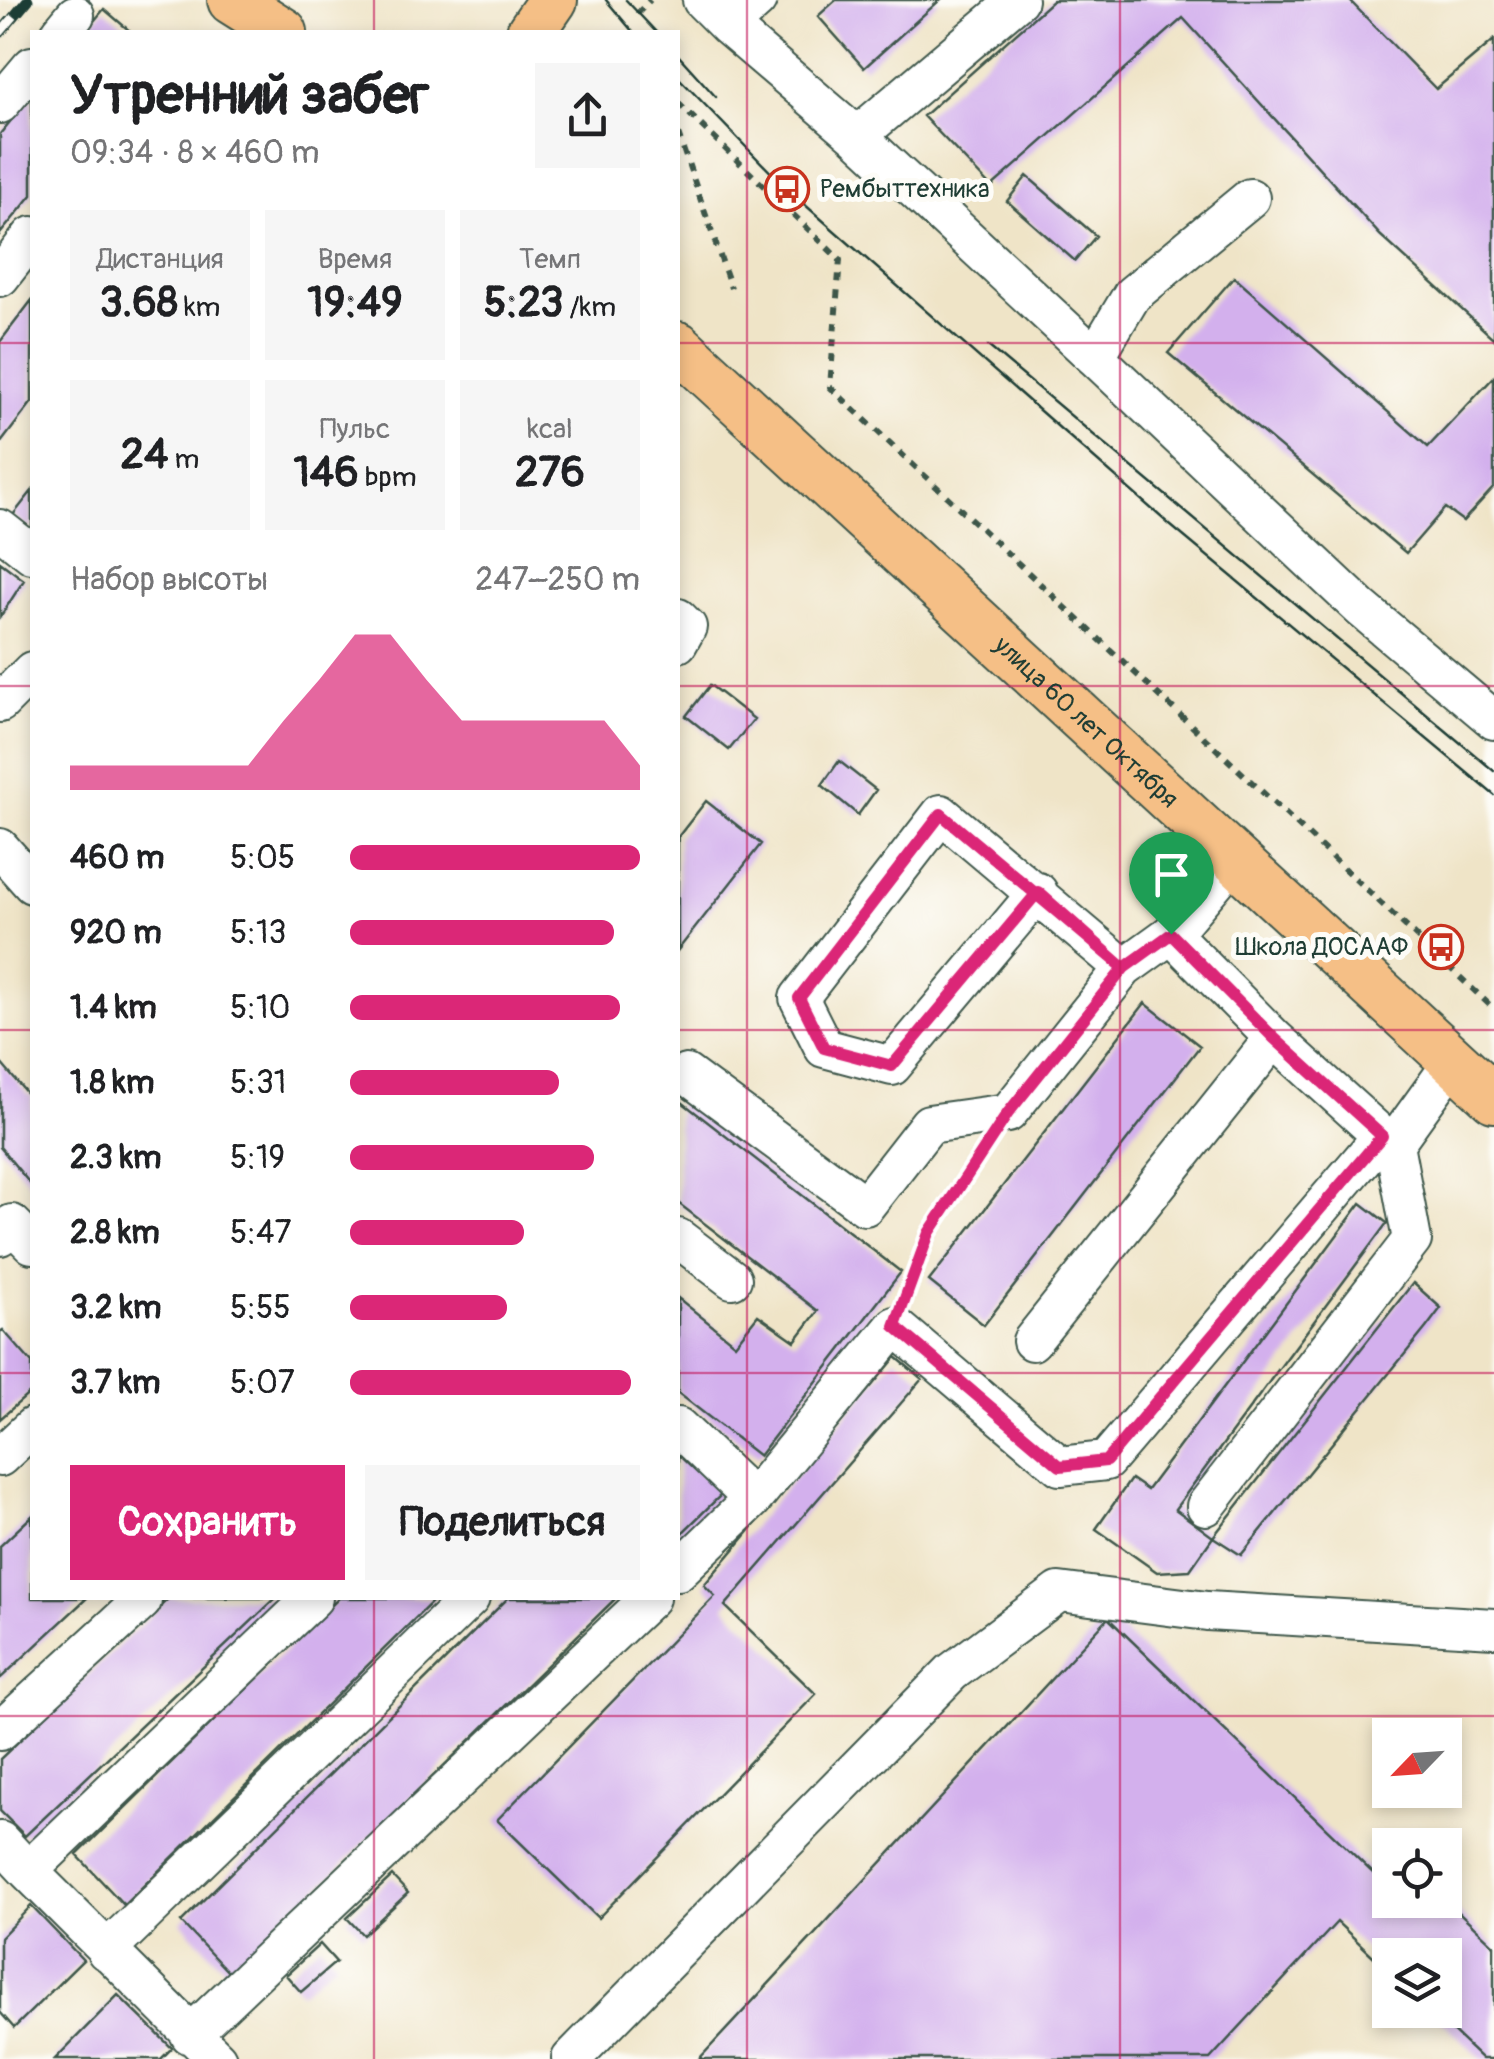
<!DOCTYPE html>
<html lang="ru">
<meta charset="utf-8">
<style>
body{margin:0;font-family:Pangolin,sans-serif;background:#f6f6f6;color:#202124;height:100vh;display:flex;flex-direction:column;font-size:38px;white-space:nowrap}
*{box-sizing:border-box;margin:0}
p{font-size:32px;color:#757577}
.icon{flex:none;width:55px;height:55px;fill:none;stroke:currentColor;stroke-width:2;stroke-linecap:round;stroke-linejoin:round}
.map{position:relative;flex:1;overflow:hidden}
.drawer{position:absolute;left:30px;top:30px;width:650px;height:1570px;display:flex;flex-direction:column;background:#fff;border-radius:0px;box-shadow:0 5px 15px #0003}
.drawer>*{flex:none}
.needle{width:65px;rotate:245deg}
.controls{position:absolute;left:1372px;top:1718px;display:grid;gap:20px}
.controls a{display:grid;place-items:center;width:90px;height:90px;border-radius:0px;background:#fff;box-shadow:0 5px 15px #0003;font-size:50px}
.pin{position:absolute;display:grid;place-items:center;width:85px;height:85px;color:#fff;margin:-102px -42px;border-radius:50% 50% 50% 0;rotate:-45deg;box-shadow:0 0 10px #0007}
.pin .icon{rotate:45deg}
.round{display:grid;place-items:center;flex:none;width:105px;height:105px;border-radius:0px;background:#f6f6f6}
.summary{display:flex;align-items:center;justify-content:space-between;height:170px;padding:0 40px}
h1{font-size:55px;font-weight:700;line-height:75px}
.stats{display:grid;grid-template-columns:repeat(3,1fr);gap:15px;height:170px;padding:10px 40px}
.stats div{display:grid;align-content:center;border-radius:0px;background:#f6f6f6;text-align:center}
.stats b{font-size:42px;font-weight:700}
.stats small{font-size:28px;font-weight:400}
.stats p{font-size:28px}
.chart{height:280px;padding:20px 40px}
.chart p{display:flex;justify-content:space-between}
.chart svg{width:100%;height:180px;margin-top:10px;fill:#db2777;opacity:.7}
.action{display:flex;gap:20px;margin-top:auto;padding:20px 40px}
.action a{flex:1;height:115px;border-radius:0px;background:#db2777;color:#fff;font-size:40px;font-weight:700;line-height:115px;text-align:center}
.action a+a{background:#f6f6f6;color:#202124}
ul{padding:0 40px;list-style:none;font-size:32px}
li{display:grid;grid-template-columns:160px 120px 1fr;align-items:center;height:75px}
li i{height:25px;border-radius:12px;background:#db2777}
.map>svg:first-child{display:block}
</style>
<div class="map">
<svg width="1494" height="2059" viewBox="0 0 1494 2059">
<rect width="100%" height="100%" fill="#fdfcf7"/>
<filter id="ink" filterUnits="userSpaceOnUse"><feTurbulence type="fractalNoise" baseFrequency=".01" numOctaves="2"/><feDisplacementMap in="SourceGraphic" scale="20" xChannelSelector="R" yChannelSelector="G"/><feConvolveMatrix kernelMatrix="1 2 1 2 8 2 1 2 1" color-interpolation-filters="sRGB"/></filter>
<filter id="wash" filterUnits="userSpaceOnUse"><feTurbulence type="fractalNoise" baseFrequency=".0048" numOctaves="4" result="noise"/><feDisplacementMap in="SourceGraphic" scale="40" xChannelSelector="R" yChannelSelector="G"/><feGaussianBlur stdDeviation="2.25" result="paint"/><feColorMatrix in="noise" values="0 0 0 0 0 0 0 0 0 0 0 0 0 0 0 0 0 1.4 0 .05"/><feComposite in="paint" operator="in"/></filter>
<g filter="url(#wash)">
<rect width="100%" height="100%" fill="#efe4c7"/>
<g id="blocks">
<!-- building -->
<path fill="#d3b0ed" d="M836 0H940L864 68 818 16Z
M1053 0H1349L1436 89 1494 40V339L1380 235 1183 18 991 187 923 116Z
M104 9 131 32H85Z
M32 95V195L0 234V134Z
M1027 176 1096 236 1075 261 1007 201Z
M1234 277 1428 447 1494 377V487L1463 521 1445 508 1406 553 1168 353Z
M32 300V402L0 444V342Z
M32 491V530L13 515Z
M0 562 24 580 0 617Z
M710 685 754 719 729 750 686 716Z
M839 761 876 790 858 815 822 785Z
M706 801 761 844 678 950V837Z
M1145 1003 1200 1046 984 1325 929 1281Z
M0 1062 29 1096 32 1094V1186L0 1147Z
M678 1099 901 1272 759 1456 678 1393V1298L735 1344 758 1315 795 1341 818 1311 678 1203Z
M1361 1203 1387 1223 1175 1509 1213 1537 1190 1570 1157 1572 1096 1529 1131 1479 1147 1490Z
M1413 1283 1441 1308 1426 1328 1241 1555 1213 1537Z
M3 1330 32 1363V1391L0 1419V1332Z
M896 1357 922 1379 725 1606 816 1694 598 1918 497 1820 715 1596 704 1585Z
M678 1451 722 1494 678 1537Z
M32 1516V1598H87L0 1679V1546Z
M169 1598H276L25 1836 0 1811V1759Z
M339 1598H436L124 1905 77 1855Z
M508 1598H616L230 1974 181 1922Z
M1108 1618 1377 1877 1390 1863V1900H1446L1494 1945V2059H1482L1430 2010H1445V1955H1390V1972L1337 1922 1210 2059H699Z
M392 1876 408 1893 363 1935 347 1918Z
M31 1906 83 1960 14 2028 0 2012V1938Z
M320 1944 336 1962 301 1992 286 1975Z
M118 1995 172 2048 161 2059H55Z"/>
</g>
</g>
<g filter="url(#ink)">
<use href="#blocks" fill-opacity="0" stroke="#3e564a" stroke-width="2.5"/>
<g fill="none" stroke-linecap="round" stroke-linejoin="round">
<defs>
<path id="minor" d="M702 0 728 26 857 136 1018 0
M728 26 757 0
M61 32 75 15
M0 104 32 66
M857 136 1095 357 1132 295 1250 198
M0 277 32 236
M1095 357 1361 608 1494 720
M0 529 32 554
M678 618 687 627 678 643
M0 703 32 671
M0 848 32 884
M1038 892 892 1066 824 1048 799 998 941 814 1124 968
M1274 1038 1382 1136
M686 1074 865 1206 929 1124 1008 1113 1124 968 1171 934 1235 858
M0 1236 12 1224 32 1244
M678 1238 732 1279
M1032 1341 1274 1038 1171 934
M678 1427 753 1499 895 1326 1060 1466 1106 1461 1382 1136 1394 1144 1453 1062
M0 1457 32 1427
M1206 1506 1412 1240 1394 1144
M678 1571 753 1499
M0 1731 142 1601
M0 1841 28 1871
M106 1951 470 1598
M190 2035 650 1598
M217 2059 28 1871 313 1598
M571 2059 952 1672 1059 1592 1207 1611 1494 1628"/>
<g id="major">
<path d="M232 0 283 32"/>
<path d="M531 32 553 0"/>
<path id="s1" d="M678 346 1494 1098"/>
</g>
</defs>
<!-- minor casing -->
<use href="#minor" stroke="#3e564a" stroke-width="42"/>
<!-- major casing -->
<use href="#major" stroke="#3e564a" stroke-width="52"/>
<!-- path -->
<path stroke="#3e564a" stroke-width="6" stroke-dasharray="8 8" stroke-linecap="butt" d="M637 14 650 0
M678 103 840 260 830 387 1494 1009
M678 134 731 288
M906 1297 929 1233 984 1150"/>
<!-- minor -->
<use href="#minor" stroke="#fff" stroke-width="38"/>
<!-- major -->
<use href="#major" stroke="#f5bf86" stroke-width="48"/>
<!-- tram -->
<path stroke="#1f3d34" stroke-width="2.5" d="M606 0 633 32
M626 0 656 32
M678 55 716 97
M678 77 787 189 1170 525 1494 795
M988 346 1494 771"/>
<defs>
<path id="rail" d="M0 33 28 0"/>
</defs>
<!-- rail casing -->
<use href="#rail" stroke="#1f3d34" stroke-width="11"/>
<!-- rail -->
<use href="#rail" stroke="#fdfcf7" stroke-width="8" stroke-dasharray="22" stroke-linecap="butt"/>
</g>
</g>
<g fill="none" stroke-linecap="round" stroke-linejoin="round" filter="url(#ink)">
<defs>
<path id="route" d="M1171 934 1124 968 1038 892 892 1066 824 1048 799 998 941 814 1124 968 1008 1113 929 1233 895 1326 1060 1466 1106 1461 1382 1136 1274 1038 1171 934"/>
</defs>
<!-- route casing -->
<use href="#route" stroke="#fff" stroke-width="20"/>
<!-- route -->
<use href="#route" stroke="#db2777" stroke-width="12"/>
</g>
<!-- grid -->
<path fill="none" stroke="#c2185b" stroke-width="2.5" stroke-opacity="0.55" d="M374 0V32M747 0V2059M1120 0V2059M0 343H32M678 343H1494M0 686H32M678 686H1494M0 1030H32M678 1030H1494M0 1373H32M678 1373H1494M374 1598V2059M0 1716H1494"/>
<!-- icons -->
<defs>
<symbol id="bus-ring" viewBox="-11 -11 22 22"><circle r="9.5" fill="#fdfcf7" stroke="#c8321e" stroke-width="1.5"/><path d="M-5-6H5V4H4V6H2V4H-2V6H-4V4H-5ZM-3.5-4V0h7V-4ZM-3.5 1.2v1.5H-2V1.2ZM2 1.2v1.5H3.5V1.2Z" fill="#c8321e"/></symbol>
</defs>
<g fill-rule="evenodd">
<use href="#bus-ring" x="762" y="164" width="50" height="50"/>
<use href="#bus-ring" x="1416" y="922" width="50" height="50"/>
</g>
<g text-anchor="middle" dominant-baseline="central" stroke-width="10" stroke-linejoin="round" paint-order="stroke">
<!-- poi labels -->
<g font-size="25" fill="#1f3d34" stroke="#fdfcf7" text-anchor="start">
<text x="820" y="189">Рембыттехника</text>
<text x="1408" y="947" text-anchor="end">Школа ДОСААФ</text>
</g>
<!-- street labels -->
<g font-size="25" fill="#1f3d34" stroke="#fdfcf7">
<text stroke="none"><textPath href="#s1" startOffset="555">улица 60 лет Октября</textPath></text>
</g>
</g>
</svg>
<div class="controls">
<a><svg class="needle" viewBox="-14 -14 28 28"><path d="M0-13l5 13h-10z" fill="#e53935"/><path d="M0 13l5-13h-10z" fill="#757577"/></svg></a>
<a><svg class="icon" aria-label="locate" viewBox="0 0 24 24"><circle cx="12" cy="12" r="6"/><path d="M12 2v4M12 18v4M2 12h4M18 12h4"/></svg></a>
<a><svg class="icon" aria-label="layers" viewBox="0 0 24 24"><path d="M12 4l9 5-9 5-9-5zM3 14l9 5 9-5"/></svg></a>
</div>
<div class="pin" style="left:1171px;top:934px;background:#1e9e55"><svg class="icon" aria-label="arrive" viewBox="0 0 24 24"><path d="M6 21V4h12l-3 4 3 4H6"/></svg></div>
<section class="drawer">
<div class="summary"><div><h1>Утренний забег</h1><p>09:34 · 8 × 460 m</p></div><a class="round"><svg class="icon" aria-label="share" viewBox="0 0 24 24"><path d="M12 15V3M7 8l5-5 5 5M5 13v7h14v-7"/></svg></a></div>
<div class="stats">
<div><p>Дистанция</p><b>3.68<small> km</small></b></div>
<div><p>Время</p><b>19:49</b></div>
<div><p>Темп</p><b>5:23<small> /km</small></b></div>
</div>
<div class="stats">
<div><b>24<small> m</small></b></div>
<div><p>Пульс</p><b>146<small> bpm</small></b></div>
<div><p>kcal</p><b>276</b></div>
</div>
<div class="chart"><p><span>Набор высоты</span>247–250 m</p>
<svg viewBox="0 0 160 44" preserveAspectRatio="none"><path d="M0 44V38L10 38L20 38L30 38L40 38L50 38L60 27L70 17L80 6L90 6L100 17L110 27L120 27L130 27L140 27L150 27L160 38V44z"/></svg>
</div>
<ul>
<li><b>460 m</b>5:05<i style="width:100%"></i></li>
<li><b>920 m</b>5:13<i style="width:91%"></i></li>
<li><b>1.4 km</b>5:10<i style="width:93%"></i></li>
<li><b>1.8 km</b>5:31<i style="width:72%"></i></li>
<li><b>2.3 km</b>5:19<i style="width:84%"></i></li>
<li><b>2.8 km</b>5:47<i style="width:60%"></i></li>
<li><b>3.2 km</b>5:55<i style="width:54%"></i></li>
<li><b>3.7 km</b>5:07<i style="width:97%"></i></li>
</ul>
<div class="action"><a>Сохранить</a><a>Поделиться</a></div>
</section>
</div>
